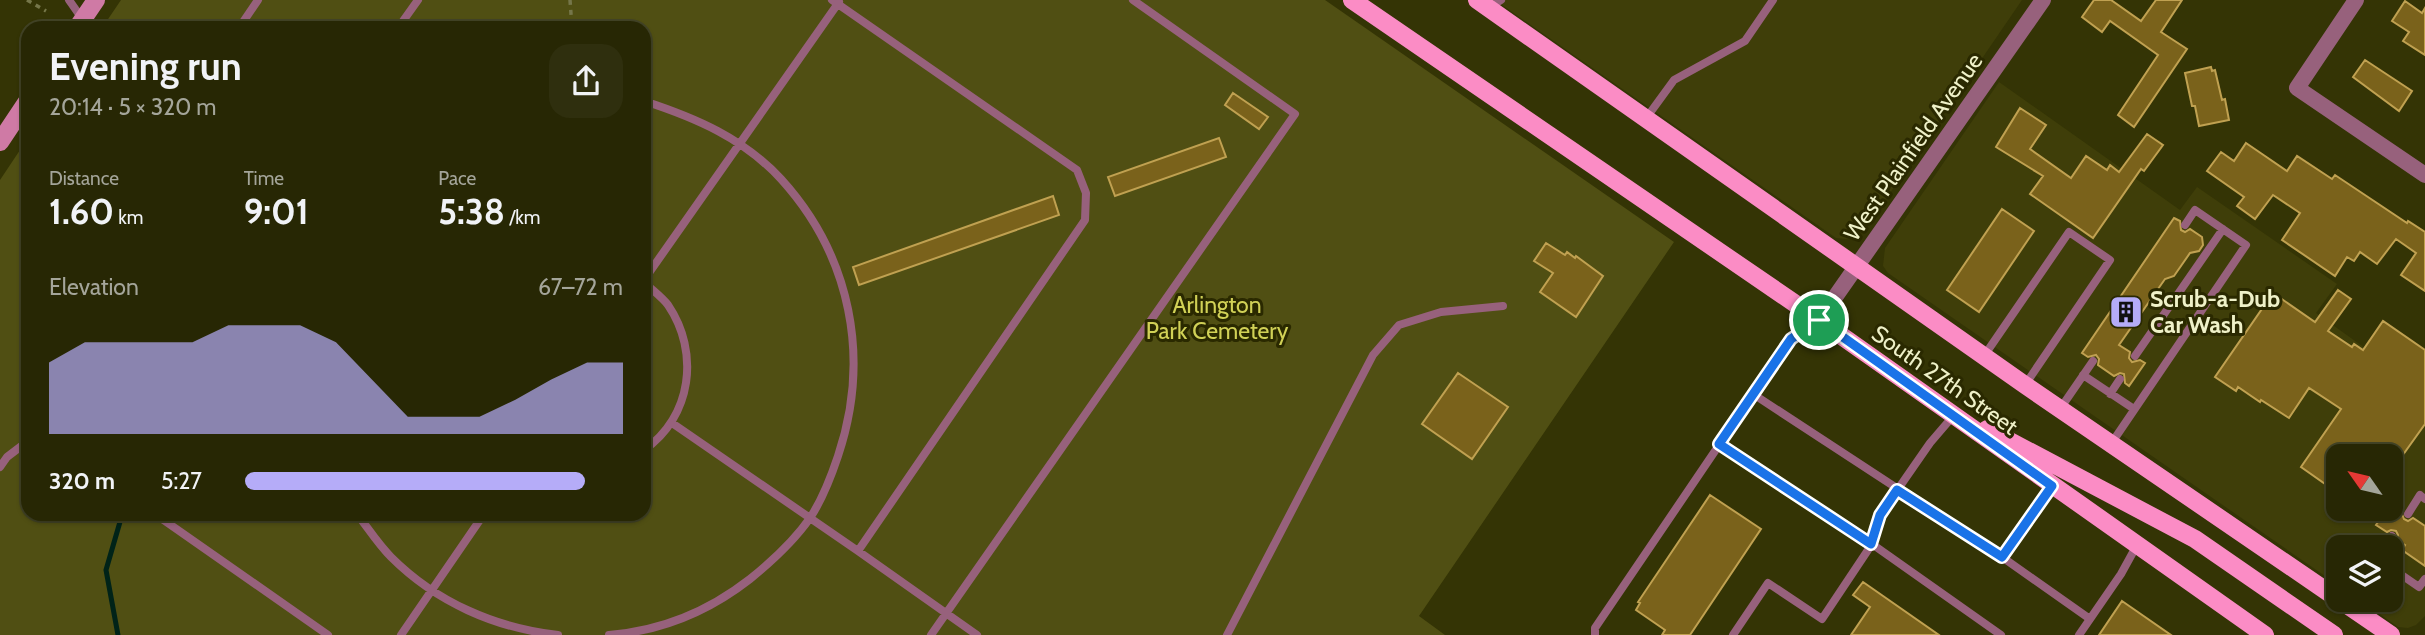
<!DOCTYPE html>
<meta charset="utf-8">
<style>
body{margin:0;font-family:Cabin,sans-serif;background:#2f2f0e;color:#f1f3f6;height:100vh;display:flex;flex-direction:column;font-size:26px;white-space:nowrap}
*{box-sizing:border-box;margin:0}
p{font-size:23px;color:#a4a59a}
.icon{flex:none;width:38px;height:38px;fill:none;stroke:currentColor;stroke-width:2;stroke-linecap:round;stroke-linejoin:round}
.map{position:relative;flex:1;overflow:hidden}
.details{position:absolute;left:21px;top:21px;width:630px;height:500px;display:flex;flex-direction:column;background:#272704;border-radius:21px;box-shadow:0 2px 5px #0004,0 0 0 2px #434426}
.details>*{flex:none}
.needle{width:46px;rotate:304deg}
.fabs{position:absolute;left:2326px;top:444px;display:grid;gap:14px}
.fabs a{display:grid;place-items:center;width:77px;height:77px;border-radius:14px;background:#272704;box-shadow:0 2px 5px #0004,0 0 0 2px #434426;font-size:35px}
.pin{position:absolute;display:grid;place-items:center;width:60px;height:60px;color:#fff;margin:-30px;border:4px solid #fff;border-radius:50%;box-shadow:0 2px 7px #0007}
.round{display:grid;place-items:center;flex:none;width:74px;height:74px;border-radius:21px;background:#2f2f0e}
.overview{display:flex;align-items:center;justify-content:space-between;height:119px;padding:0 28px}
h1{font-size:38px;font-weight:700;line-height:52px}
.stats{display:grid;grid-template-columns:repeat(3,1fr);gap:10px;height:119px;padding:7px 28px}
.stats div{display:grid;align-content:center}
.stats b{font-size:35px;font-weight:700}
.stats small{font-size:19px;font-weight:400}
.stats p{font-size:19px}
.chart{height:196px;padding:14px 28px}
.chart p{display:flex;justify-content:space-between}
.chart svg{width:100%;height:126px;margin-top:7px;fill:#b5acf8;opacity:.7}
ul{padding:0 28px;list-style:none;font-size:23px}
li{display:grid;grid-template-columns:112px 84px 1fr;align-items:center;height:52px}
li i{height:18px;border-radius:9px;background:#b5acf8}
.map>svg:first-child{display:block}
</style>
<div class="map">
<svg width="2425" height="635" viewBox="0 0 2425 635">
<rect width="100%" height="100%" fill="#343405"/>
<!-- built -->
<path fill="#3f3e09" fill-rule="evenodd" d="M1495 0H2022L1864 231 1856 237 1846 239 1836 238Z
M1999 82 2180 210 2197 187 2337 284 2316 313 2425 391V616L2416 625 2408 628 2398 627 2360 600H2390V548H2338V585L1888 273 1883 266 1885 248ZM2338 457H2390V509H2338Z"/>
<!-- green -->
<path fill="#504f13" d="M121 0H1325L1674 242 1419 616 1445 635H0V180L28 138V514H644V28H102Z"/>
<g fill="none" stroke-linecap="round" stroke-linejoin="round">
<!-- stream -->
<path stroke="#002318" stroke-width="5" d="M118 635 106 570 122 515"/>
</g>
<!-- building -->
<path fill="#7a621b" stroke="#c0a151" stroke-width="2" d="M2094 0H2111L2141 21 2156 0H2182L2161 32 2187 49 2134 127 2118 115 2158 55 2110 21 2102 32 2082 17Z
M2405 1 2422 13 2425 8V55L2403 41 2409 32 2392 21Z
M2365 60 2412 91 2399 111 2353 77Z
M2211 67 2212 71 2215 70 2222 100 2225 99 2229 120 2199 126 2195 106H2192L2185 73Z
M1233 93 1268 117 1259 129 1225 105Z
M2020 108 2046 125 2030 149 2071 178 2086 156 2107 170 2110 165 2119 172 2147 134 2163 145 2144 171 2141 169 2093 238 2030 194 2043 176 1996 147Z
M1219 138 1226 157 1115 196 1108 177Z
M2246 143 2287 171 2297 156 2332 179 2335 175 2407 223 2408 221 2425 232V291L2401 275 2416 253 2396 239 2377 264 2360 252 2354 261 2347 257 2335 276 2282 240 2300 213 2273 195 2255 219 2237 206 2244 197 2207 171 2221 152 2234 161Z
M1053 196 1059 215 859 285 853 267Z
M2002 209 2034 231 1979 312 1947 290Z
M2174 218 2180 221 2181 230 2185 232 2190 229 2202 237 2203 245 2199 251 2190 253 2174 276 2165 279 2119 345 2130 352 2129 358 2132 362 2140 360 2145 363 2129 386 2125 383 2124 374 2120 373 2114 376 2098 365 2099 359 2096 355 2088 357 2082 353Z
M1546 243 1565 255 1567 252 1575 258 1576 256 1603 276 1576 317 1540 292 1553 273 1534 261Z
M2338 290 2351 299 2328 331 2352 347 2354 344 2363 350 2383 321 2425 350V424L2390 473V457H2338V493L2301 467 2341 409 2309 388 2289 418 2261 400 2260 402 2238 387 2236 391 2215 377 2273 293 2315 322Z
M1458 373 1508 407 1472 459 1422 424Z
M1710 495 1761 529 1690 635H1662L1665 630 1636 610 1640 603 1638 602Z
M2392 502 2403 510 2402 514 2404 519 2408 521 2413 518 2425 526V566L2402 550 2405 545 2397 540 2398 535 2396 531 2391 530 2387 532 2376 525 2387 509H2390Z
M1863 582 1939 635H1851L1870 607 1853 595Z
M2122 601 2171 635H2099Z"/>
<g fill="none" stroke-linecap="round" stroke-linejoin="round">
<!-- path -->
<path stroke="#757649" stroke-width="3.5" stroke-dasharray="5 5" stroke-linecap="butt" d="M27 0 46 11
M570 0 572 28"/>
<!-- lane -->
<path stroke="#97617c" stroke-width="8" d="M69 0 83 20 95 28
M1489 8 1501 0
M239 28 258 0
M398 28 418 0
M1647 117 1674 80 1745 41 1773 0
M644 280 839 2
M644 282C652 290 662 297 668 305 700 352 692 417 644 450
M1984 356 2069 232 2110 260 2025 385
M2135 356 2223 229
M2083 375 2134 409
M1753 394 2002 557
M2110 394 2120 379
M2060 409 2093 361
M1954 415 1930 443 1880 515 1872 544 2001 635
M672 423 858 551 1085 220 1086 193 1077 170 832 0
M1719 444 1872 544 1822 619 1768 583 1733 635
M2111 444 2246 245 2195 210 2185 225
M0 467 7 457 28 441
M2052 486 2002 557 2090 619
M155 514 328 635
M357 514C368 528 378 544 391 557 436 602 495 628 558 635
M2408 514 2420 495 2425 499
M2352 548 2356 543 2362 548
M2385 548 2392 536
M858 551 977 635
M2390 567 2419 587 2425 579
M2324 589 2338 569
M401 635 484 514
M609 635C661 631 709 611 750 579 771 562 794 541 810 518 822 500 831 477 838 456 871 358 851 256 781 179 743 138 696 118 644 101
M931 635 1295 114 1133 0
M1227 635 1373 355 1399 325 1441 312 1503 306
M1595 635V628L1791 339 1818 320
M2079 635 2121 574 2137 545"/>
<!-- street -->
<path stroke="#97617c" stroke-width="16" d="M2356 0 2297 88 2425 175
M1819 320 2043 0"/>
<!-- secondary -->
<path stroke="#cf7aa5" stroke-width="18" d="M77 28 96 0
M0 142 28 100"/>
<!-- primary -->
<path stroke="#fb8cc5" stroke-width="18" d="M1352 0 1819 320 2265 635
M1477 0 2025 385 2338 599
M1987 429 2195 539 2334 635
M2340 600 2391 635"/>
</g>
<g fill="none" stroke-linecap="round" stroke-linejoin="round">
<defs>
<path id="route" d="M1819 320 2052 486 2002 557 1897 490 1880 515 1871 544 1719 444 1791 339Z"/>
</defs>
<!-- route casing -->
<use href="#route" stroke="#fff" stroke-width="14"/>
<!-- route -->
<use href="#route" stroke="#1a73e8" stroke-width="9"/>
</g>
<!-- icons -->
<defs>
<symbol id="building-square" viewBox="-11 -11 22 22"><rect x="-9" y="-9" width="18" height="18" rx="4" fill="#b5acf8" stroke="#2a2900"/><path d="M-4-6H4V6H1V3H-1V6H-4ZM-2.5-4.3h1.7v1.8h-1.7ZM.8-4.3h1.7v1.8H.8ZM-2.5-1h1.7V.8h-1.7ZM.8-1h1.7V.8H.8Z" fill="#111"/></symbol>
</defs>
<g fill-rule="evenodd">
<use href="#building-square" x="2107" y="293" width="38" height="38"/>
</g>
<g text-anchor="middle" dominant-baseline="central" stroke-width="6" stroke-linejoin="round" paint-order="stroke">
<!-- street labels -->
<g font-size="23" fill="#eff1c8" stroke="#2a2900">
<text transform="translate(1913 147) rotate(-55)">West Plainfield Avenue</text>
<text transform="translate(1945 380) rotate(35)">South 27th Street</text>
</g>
<!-- poi labels -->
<g font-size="23" font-weight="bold" fill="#eff1c8" stroke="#2a2900" text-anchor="start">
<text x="2150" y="299">Scrub-a-Dub<tspan x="2150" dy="26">Car Wash</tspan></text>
</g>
<!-- park labels -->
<g font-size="23" fill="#d1d156" stroke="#2a2900">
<text x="1217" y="305">Arlington<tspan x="1217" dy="26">Park Cemetery</tspan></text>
</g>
</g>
</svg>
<div class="fabs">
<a><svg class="needle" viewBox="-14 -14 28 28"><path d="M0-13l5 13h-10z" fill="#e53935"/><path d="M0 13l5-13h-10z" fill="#a4a59a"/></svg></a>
<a><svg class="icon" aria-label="layers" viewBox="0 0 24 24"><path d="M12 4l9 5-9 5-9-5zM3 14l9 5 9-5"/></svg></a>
</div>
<div class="pin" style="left:1819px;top:320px;background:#1e9e55"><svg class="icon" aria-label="arrive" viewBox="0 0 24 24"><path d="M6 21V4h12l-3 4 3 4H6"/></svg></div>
<section class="details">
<div class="overview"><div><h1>Evening run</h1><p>20:14 · 5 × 320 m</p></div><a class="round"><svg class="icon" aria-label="share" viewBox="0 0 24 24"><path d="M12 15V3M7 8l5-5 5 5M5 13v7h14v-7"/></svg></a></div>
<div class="stats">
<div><p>Distance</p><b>1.60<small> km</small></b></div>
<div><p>Time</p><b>9:01</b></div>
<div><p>Pace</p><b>5:38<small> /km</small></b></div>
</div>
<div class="chart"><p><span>Elevation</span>67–72 m</p>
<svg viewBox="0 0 160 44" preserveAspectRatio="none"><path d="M0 44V19L10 12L20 12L30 12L40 12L50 6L60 6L70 6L80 12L90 25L100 38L110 38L120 38L130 32L140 25L150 19L160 19V44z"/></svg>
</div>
<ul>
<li><b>320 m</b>5:27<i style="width:90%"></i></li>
</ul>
</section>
</div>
